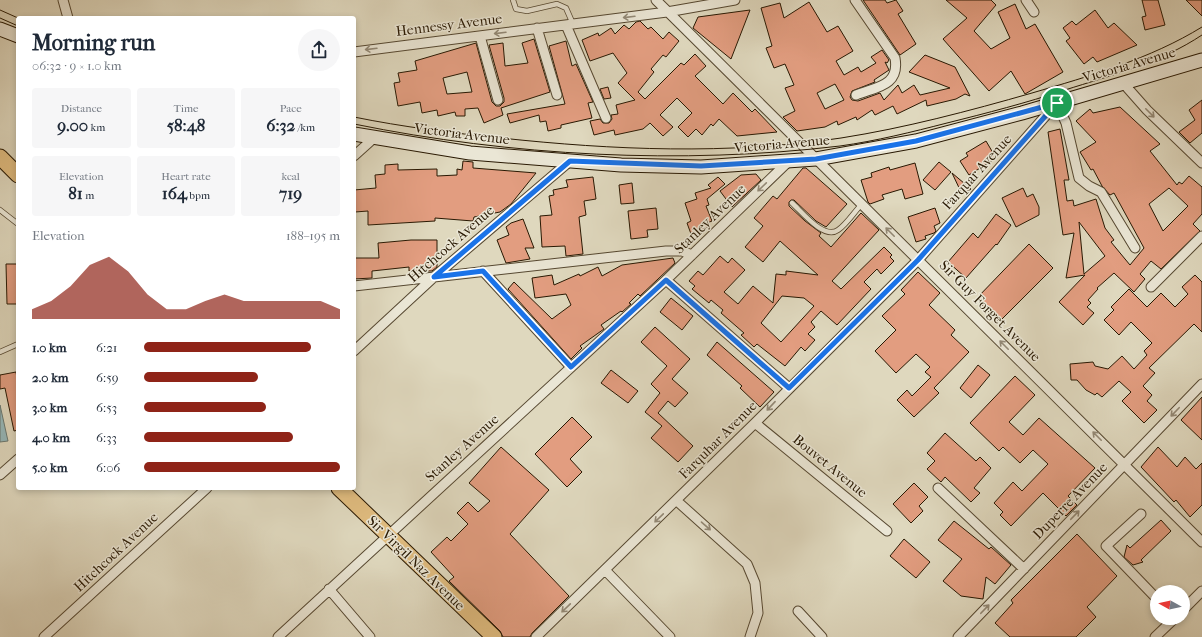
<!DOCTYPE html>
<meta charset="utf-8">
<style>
body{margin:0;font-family:"IM FELL French Canon",serif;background:#f6f6f7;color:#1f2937;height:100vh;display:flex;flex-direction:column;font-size:15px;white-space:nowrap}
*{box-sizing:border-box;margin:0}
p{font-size:13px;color:#747a83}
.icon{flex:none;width:22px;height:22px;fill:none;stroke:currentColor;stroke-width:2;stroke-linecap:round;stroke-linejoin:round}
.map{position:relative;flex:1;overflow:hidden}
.sheet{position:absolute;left:16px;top:16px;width:340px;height:474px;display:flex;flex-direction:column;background:#fff;border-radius:4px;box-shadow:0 2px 6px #0003}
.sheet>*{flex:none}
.needle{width:26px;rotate:278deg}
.controls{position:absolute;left:1150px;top:585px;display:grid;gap:8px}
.controls a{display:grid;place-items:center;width:40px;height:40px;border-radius:50%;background:#fff;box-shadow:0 2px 6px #0003;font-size:20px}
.pin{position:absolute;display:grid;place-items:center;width:34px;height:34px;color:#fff;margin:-17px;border:2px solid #fff;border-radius:50%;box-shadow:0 1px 4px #0007}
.round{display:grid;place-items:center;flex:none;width:42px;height:42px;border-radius:21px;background:#f6f6f7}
.head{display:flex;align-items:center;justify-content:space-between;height:68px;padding:0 16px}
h1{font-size:22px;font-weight:800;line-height:30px}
.metrics{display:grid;grid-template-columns:repeat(3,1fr);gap:6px;height:68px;padding:4px 16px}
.metrics div{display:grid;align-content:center;border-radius:4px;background:#f6f6f7;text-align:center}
.metrics b{font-size:17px;font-weight:800}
.metrics small{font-size:11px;font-weight:400}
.metrics p{font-size:11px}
.chart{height:112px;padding:8px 16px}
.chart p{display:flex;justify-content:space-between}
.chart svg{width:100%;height:72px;margin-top:4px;fill:#8f2418;opacity:.7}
ul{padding:0 16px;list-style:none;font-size:13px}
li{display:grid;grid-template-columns:64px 48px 1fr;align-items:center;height:30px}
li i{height:10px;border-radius:5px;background:#8f2418}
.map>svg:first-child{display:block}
</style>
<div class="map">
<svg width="1202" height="637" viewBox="0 0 1202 637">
<rect width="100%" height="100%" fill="#dfd8be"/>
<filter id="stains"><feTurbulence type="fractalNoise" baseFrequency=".005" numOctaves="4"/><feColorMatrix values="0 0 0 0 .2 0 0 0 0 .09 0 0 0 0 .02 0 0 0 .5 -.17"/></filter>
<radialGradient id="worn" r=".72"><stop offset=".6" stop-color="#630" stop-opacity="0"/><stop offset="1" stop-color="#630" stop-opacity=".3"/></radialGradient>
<!-- water -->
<path fill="#96b8ba" stroke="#6a7870" d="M0 405 8 441 0 442Z"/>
<!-- building -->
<path fill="#e29d80" stroke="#281802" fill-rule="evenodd" d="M863 0H885L887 3 896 0 903 11 898 14 916 44 900 55Z
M946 0H991L996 5 974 31 991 49 1010 38 998 12 1015 4 1026 29 1035 24 1063 72 1025 94 1011 71 989 91 943 39 967 18Z
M1142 0H1158L1165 25 1145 30 1142 17 1146 16Z
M1186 0H1202V16Z
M809 2 827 32 838 26 853 51 836 61 844 75 858 67 861 72 876 63 871 57 882 50 889 60 887 63 885 62 889 70 874 80 875 82 852 91 850 97 852 100 858 101 880 93 884 100 898 85 902 93 914 85 920 95 950 88 909 72 925 55 955 67 970 96 965 94 956 99 927 106 926 100 897 114 893 106 875 115 872 110 857 120 856 117 838 125 837 121 825 127 797 131 783 117 795 111 785 88 794 85 785 64 774 68 766 48 772 46 761 8 780 3 784 18ZM835 84 844 100 825 109 817 93Z
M750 10 731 59 693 28 698 17Z
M1095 10 1108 28 1114 23 1137 45 1097 62 1093 57 1084 64 1066 41 1070 38 1063 28 1072 21 1076 25Z
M640 21 648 29 651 27 663 39 669 32 679 41 666 57 663 55 651 69 654 72 638 92 645 99 681 63 684 65 695 54 706 66 695 76 723 104 733 93 752 112 755 109 777 132 737 136 719 119 713 126 711 124 702 135 696 129 688 137 678 127 692 113 677 98 660 115 673 127 663 136 650 123 643 129 615 135 614 130 594 135 590 121 600 119 603 123H609L612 119 611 115 618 114 616 105 635 100 618 83 627 73 613 53 590 61 582 40 598 33 599 36 611 28 615 34 624 25 629 29 636 22Z
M534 39 550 92 501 108 503 115 484 123 478 108 465 109V116H456L455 112 438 116 437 110 422 113 420 102 398 106 394 83 400 82 398 73 417 70 415 61 476 43 492 102 496 106H500L504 102V98L489 45 503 43 505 66 528 63 522 43ZM467 72 472 92 447 94 443 78Z
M566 41 572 66 576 64 593 102 588 103 592 118 561 125V128L548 131 546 121 540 122 539 115 510 123 507 114 565 104 549 46Z
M608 87 611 98 604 99 600 89Z
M1202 100V133L1190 143 1179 132 1195 120 1189 110Z
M1120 107 1160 144 1150 151 1177 185 1179 182 1182 184 1189 176 1202 187V214L1193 224 1200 231 1161 269 1151 261 1140 274 1145 279 1134 292 1114 273 1097 288 1098 289 1088 300 1091 303 1087 307 1094 313 1083 325 1059 302 1085 275 1066 278 1074 233 1063 235 1048 132 1060 129 1069 180H1064L1067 201 1073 200 1074 206 1096 199 1105 228 1114 240 1111 242 1130 265 1144 248 1114 193 1110 195 1102 186 1093 169 1091 170 1080 152 1096 142 1076 121 1090 109 1093 113ZM1169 188 1188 206 1163 231 1149 204ZM1079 222 1105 256 1084 274Z
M986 141 996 158 969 175 960 161 968 156 966 153Z
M463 161 473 162V168L536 173 511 204 500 212 474 217 473 221 435 218V221L368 225V211L355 212 354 190 376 188 375 175 385 174V165L398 164V170L437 169V176L457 175V169L462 170Z
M939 162 951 172 935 190 923 180Z
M915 163 923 194 905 199 902 189 882 195 884 199 870 204 868 202 861 180 872 177 871 173 889 167 890 170Z
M803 168H806L847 204 826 227 816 221 794 200H791L789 202V206L805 221 821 233 819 236 831 247 861 213 879 230 832 281 841 289 884 247 892 255 890 257 894 261 881 274 877 269 864 282 871 289 837 325 821 311 811 322 815 327 808 334 815 340 805 351 801 347 785 366 757 344 754 347 741 335 744 333 721 313 723 310 711 300 709 303 692 289 695 286 689 281 698 271 703 275 720 256 728 263 732 258 745 270 724 292 738 304 753 286 773 303 776 274 786 275V271L818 275 780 241 763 262 745 247 763 226 754 218 773 196 777 199ZM782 296 804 298 814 306 781 342 761 323Z
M952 173 971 189 962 194Z
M756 174 761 180 732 207 720 191 741 175Z
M593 177 596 199 584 201 586 215 579 217 583 254 566 256 565 246 542 247 540 216 552 215 549 196 554 195 553 190 568 187 566 180Z
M718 177 725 184 707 199 709 205 706 206 712 221 707 223 708 227 691 234 687 223 691 221 685 203 697 199 695 193 711 188 708 185Z
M632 183 634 203 621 204 619 185Z
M1023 188 1027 197 1033 194 1039 207V215L1016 227 1002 198Z
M656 208 658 229 647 230 648 237 631 239 628 211Z
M935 208 940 223 934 226 936 231 934 233 925 236 926 239 916 242 908 217Z
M996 214 1011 225 997 245 996 244 966 278 948 262 973 233 978 238Z
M523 219 534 248H525L530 259 506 263 497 240 509 235 506 227 511 223Z
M411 240H437V267L432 271H409V267L372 271V278L354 279V258H379L378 243Z
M1029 244 1053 268 999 322 976 299Z
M673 258 675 263 640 296 638 294 629 303 631 304 622 312 621 311 601 325 604 329 580 346 582 348 571 359 508 289 514 282 552 319 571 305 566 294 535 298 532 278 552 275 554 285 579 274 580 276 598 267 602 276 622 265Z
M6 264H18V304H7Z
M918 272 940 293 929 305 955 330 951 335 969 352 934 388 939 393 914 417 897 400 907 390 912 396 931 377 925 372 930 367 916 354 896 373 875 351 896 330 882 316 905 294 901 290Z
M1195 275 1202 282V332L1194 324 1149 368 1155 373 1143 386 1152 395 1147 401 1157 410 1144 423 1122 401 1131 392 1119 381 1102 397 1097 393 1095 395 1086 390 1077 380H1071L1070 364 1093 362 1095 366 1108 369 1122 356 1134 369 1147 355 1144 351 1152 343 1131 322 1119 335 1104 320 1114 310 1111 307 1129 289 1147 307 1161 293 1175 307 1188 294 1182 287Z
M671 298 693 316 682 330 660 312Z
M655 327 690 359 672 379 688 393 675 407 668 401 658 413 693 446 678 462 651 438 662 426 645 412 660 393 651 384 667 366 641 342Z
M717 342 774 392 760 407 740 388 742 386 707 355Z
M978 365 990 375 971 398 960 388Z
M611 370 638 391 628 403 601 383Z
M16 372 18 384V430L14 431 5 388 0 389V375Z
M1015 376 1035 395 1009 422 1023 435 1039 418 1095 468 1068 496 1077 505 1066 516 1043 493 1011 526 1000 515 1003 512 994 503 1013 482 1022 491 1048 464 1033 450 1020 463 1003 447 999 451 970 423Z
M1202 397V440L1181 420Z
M572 417 592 437 570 459 582 472 567 487 535 454Z
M945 433 976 461 980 457 991 468 974 488 980 493 971 502 945 477 941 482 927 469 935 461 927 453Z
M501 447 549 490 510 534 569 596 532 633 530 637H503L500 631 449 581 454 577 431 552 447 537 451 541 468 524 457 513 468 502 478 512 490 501 469 483Z
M1158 447 1177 467 1185 457 1196 469 1202 463V505L1190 517 1176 500 1174 502 1141 467Z
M914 483 928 497 919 506 923 511 911 523 893 504Z
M1161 520 1171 531 1141 560 1143 562 1133 565 1124 557 1127 545 1130 548Z
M954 521 989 549 991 547 1011 565 995 584 986 577 983 599 961 596 943 581 962 559 938 540Z
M1077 534 1117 576 1087 607 1096 617 1076 637H1010L995 623 1013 603 1011 600Z
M904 539 930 562 916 578 890 556Z"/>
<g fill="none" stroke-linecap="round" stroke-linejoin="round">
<defs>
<path id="lane" d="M513 0 516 9 527 11 557 4 566 8 573 24
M792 203C802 212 824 240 838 230 847 224 854 212 862 204
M0 210 18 224
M0 352 18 344"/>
<path id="street" d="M63 0 68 18
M656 0 1202 542
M855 0 895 58C900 86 876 87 856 95
M1026 0 1034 12
M566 25 606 118
M537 28 557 95
M480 36 498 100
M354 52 667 12 735 0
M1124 84 1147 110 1202 163
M354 156 374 138
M483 271 571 367
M666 280 789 388
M354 286 666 251H682L692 255
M1151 287 1202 236
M354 351 434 277 570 161
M755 423 887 531
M0 475 18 459
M938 488 1024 569
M677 501 747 564 755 583 758 613 750 637
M1141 514 1106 546 1157 599
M605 570 670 637
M329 589 370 637
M1183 610 1202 591
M798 611 822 637
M44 637 207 488
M278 637 666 280 790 160
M536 637 755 423 918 260 1057 103 1066 123 1079 178 1089 186 1101 192 1135 248
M958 637 1202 384
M1155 637 1175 618"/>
<path id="secondary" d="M0 29 18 36
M354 134 470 153 621 165 701 167 816 159 916 141 1022 113 1202 60"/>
<path id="primary" d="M0 157 18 175
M339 488 494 637"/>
</defs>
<!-- lane casing -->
<use href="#lane" stroke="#564831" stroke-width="6"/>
<!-- street casing -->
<use href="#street" stroke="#564831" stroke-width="11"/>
<!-- secondary casing -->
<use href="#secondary" stroke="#281802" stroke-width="15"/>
<!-- primary casing -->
<use href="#primary" stroke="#281802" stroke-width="17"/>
<!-- lane -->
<use href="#lane" stroke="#eae6d5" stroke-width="4.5"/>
<!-- street -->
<use href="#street" stroke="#eae6d5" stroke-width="9"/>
<!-- secondary -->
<use href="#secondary" stroke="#eae6d5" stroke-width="13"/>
<!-- primary -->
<use href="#primary" stroke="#e0bc7f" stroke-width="15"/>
<!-- tram -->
<path stroke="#281802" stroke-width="1" d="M0 10 18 18
M0 18 18 26
M354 117C403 127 452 133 501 138 613 150 728 155 841 138 905 128 969 111 1032 93 1090 76 1150 59 1202 27
M354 124C511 156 681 165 840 146 876 141 912 132 947 123 987 113 1026 103 1065 90 1112 75 1160 63 1202 35"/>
</g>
<!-- one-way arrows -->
<defs><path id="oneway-shaft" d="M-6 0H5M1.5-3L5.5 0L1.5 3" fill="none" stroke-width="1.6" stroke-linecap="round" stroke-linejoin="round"/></defs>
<g stroke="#938976">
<use href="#oneway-shaft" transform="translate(629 17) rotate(173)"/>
<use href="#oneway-shaft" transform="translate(500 33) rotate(173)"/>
<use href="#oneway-shaft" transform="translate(371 49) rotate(173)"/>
<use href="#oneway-shaft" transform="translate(1150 113) rotate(45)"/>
<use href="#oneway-shaft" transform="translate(762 187) rotate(136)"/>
<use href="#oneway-shaft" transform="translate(890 232) rotate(-135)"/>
<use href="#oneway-shaft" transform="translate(1004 345) rotate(-135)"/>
<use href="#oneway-shaft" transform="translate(771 406) rotate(133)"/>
<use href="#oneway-shaft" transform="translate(1175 412) rotate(134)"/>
<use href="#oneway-shaft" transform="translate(1097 436) rotate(-135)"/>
<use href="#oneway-shaft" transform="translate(1075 515) rotate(-46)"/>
<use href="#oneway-shaft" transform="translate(659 518) rotate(136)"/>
<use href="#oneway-shaft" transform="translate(706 526) rotate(41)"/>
<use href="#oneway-shaft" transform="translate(566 608) rotate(136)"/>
<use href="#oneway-shaft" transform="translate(985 609) rotate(-46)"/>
</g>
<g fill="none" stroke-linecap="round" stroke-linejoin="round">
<defs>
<path id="route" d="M1057 103 918 260 789 388 666 280 571 367 483 271 434 277 570 161 701 166 816 159 916 141Z"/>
</defs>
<!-- route casing -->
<use href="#route" stroke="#fff" stroke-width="8"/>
<!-- route -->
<use href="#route" stroke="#1a73e8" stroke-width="5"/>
</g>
<g text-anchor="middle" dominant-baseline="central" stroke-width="3" stroke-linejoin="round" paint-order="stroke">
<!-- street labels -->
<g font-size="14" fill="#281802" stroke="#eae6d5">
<text transform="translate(449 25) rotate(-7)">Hennessy Avenue</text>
<text transform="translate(1129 65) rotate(-16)">Victoria Avenue</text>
<text transform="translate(462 134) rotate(7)">Victoria Avenue</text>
<text transform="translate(782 144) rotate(-5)">Victoria Avenue</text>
<text transform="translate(977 172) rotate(-48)">Farquar Avenue</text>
<text transform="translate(710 219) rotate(-44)">Stanley Avenue</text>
<text transform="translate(451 244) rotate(-41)">Hitchcock Avenue</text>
<text transform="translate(990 311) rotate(45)">Sir Guy Forget Avenue</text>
<text transform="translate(718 440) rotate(-45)">Farquhar Avenue</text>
<text transform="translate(462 448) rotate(-42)">Stanley Avenue</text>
<text transform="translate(830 466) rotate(39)">Bouvet Avenue</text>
<text transform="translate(1070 501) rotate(-46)">Duperre Avenue</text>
<text transform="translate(116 552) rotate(-43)">Hitchcock Avenue</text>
<text transform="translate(416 563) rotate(44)">Sir Virgil Naz Avenue</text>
</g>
</g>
<rect width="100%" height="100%" filter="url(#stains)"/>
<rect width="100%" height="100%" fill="url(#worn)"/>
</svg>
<div class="controls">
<a><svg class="needle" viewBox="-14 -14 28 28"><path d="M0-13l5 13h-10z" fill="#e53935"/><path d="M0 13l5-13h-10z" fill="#747a83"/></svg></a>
</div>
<div class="pin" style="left:1057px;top:103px;background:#1e9e55"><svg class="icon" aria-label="arrive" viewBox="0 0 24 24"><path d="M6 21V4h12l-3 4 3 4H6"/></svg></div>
<section class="sheet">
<div class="head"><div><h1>Morning run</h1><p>06:32 · 9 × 1.0 km</p></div><a class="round"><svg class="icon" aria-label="share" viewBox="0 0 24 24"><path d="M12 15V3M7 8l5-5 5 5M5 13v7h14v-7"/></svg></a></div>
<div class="metrics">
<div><p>Distance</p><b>9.00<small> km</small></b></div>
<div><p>Time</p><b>58:48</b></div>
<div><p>Pace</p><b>6:32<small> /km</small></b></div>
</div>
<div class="metrics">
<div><p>Elevation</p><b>81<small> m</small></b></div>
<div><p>Heart rate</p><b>164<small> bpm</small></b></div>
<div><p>kcal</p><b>719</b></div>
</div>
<div class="chart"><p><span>Elevation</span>188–195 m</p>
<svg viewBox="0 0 160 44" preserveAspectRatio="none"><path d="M0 44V38L10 33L20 24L30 11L40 6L50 15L60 29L70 38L80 38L90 33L100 29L110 33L120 33L130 33L140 33L150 33L160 38V44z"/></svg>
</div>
<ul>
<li><b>1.0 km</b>6:21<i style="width:85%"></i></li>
<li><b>2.0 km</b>6:59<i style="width:58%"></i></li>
<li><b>3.0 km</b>6:53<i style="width:62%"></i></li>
<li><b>4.0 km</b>6:33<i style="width:76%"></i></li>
<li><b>5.0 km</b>6:06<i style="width:100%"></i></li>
</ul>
</section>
</div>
